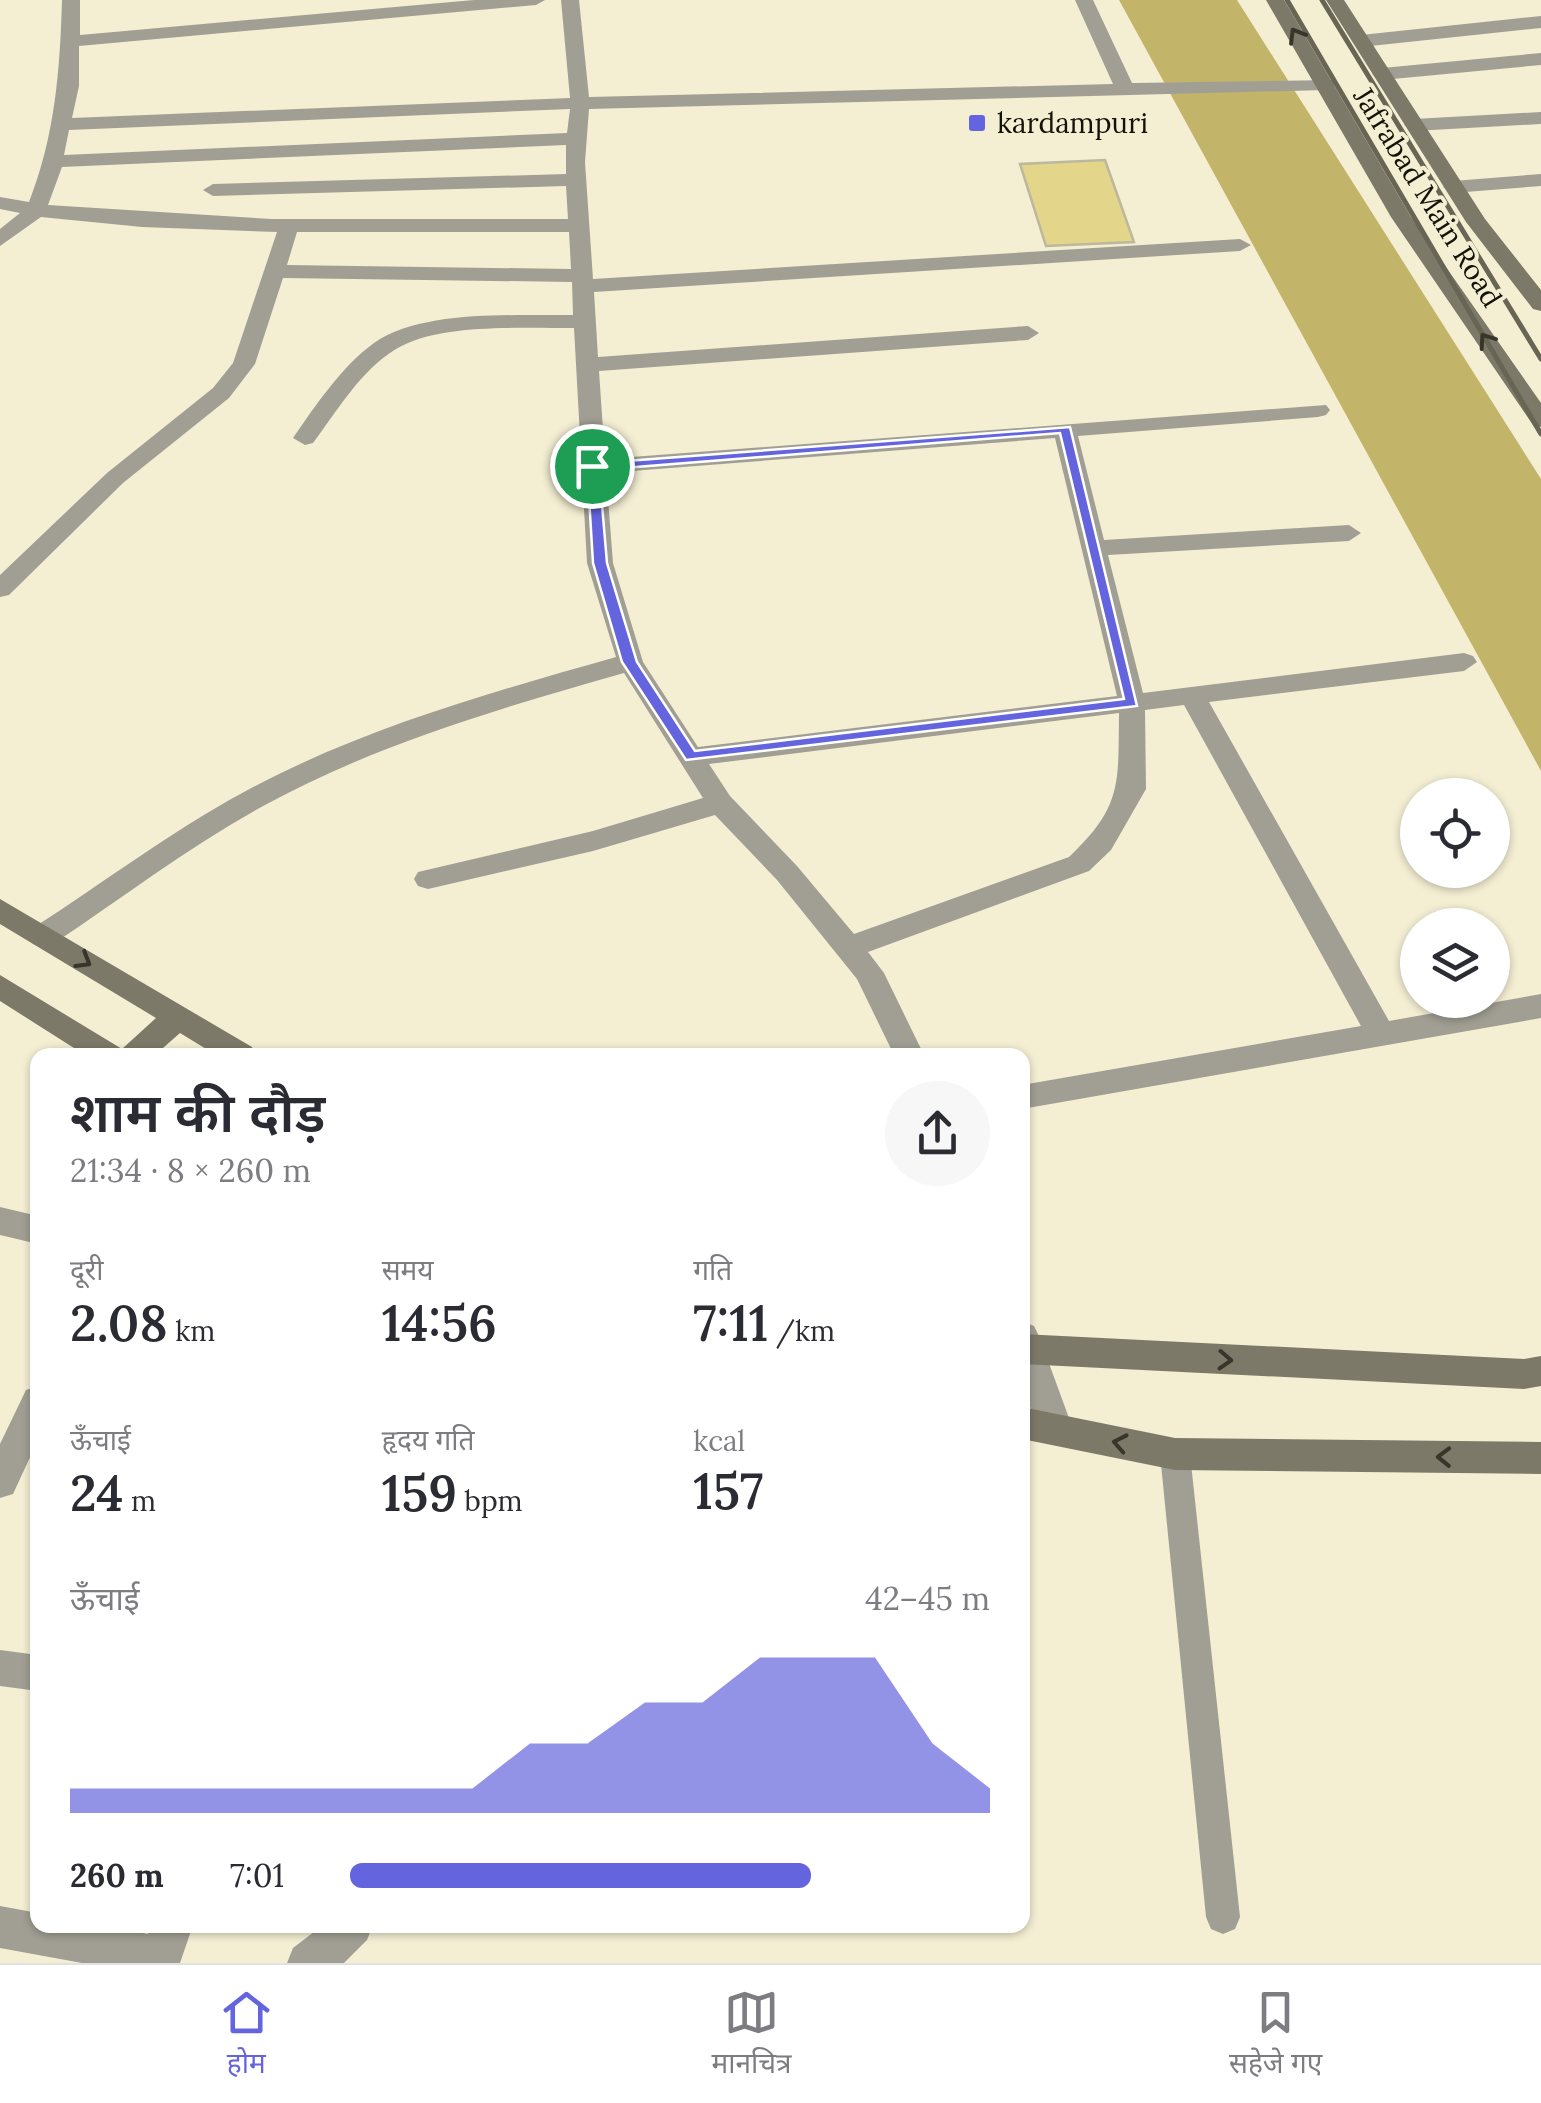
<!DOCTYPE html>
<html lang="hi">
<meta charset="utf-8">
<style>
body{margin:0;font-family:Lora,"Noto Sans Devanagari",serif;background:#f7f7f7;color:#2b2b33;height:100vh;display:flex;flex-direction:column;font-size:38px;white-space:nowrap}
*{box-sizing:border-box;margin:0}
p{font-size:32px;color:#7c7c81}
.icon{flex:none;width:55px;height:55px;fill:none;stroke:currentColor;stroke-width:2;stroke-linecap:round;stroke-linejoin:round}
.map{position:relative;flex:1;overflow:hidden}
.side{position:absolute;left:30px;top:1048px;width:1000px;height:885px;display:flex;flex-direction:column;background:#fff;border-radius:20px;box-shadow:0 2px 8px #0004}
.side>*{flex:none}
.tools{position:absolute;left:1400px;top:778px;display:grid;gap:20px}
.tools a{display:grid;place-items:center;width:110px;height:110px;border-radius:50%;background:#fff;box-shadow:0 2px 8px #0004;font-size:50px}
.pin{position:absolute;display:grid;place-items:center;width:85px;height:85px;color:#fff;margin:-42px;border:5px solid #fff;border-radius:50%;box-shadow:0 2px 10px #0007}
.round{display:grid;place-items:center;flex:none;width:105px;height:105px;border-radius:52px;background:#f7f7f7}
.overview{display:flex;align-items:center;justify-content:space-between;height:170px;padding:0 40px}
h1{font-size:55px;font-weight:600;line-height:75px}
.figures{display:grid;grid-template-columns:repeat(3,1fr);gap:15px;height:170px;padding:10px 40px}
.figures div{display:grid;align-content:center}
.figures b{font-size:50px;font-weight:600}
.figures small{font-size:28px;font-weight:400}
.figures p{font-size:28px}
.chart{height:280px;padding:20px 40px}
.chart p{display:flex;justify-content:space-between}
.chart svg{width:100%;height:180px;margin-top:10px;fill:#6465de;opacity:.7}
ul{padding:0 40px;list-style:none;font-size:32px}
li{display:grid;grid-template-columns:160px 120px 1fr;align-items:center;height:75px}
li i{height:25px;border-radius:12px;background:#6465de}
.tabs{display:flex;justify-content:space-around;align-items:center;height:140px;border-top:2px solid #e1e1e2;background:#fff;font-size:28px;color:#7c7c81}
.tabs a{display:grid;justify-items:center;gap:5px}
.tabs .on{color:#6465de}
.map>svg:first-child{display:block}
</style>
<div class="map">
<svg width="1541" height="1963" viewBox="0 0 1541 1963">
<rect width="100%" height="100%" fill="#f4efd3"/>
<!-- water -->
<path fill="#c2b469" d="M1119 0H1237L1541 479V771Z"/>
<!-- building -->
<path fill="#e3d589" stroke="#bcb89d" stroke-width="2.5" d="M1105 160 1134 242 1046 246 1020 164Z"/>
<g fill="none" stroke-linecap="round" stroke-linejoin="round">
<!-- lane -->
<path fill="#a19f94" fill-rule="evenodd" d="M1175 1441 1185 1445 1190 1454 1240 1917 1235 1929 1223 1934 1211 1929 1206 1917 1160 1454 1165 1445Z"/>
<!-- street -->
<path fill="#a19f94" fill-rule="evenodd" d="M62 0H80V35L474 0H545L536 5 79 46V86L72 118 570 98 561 0H579L589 97 1113 84 1075 0H1093L1132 83 1332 80 1335 84 1325 90 589 109 585 162 593 279 1240 239 1251 245 1240 251 594 292 598 357 1028 326 1039 333 1028 340 599 371 605 459 1326 405 1330 410 1326 415 1318 417 1078 436 1104 540 1349 525 1361 533 1349 541 1108 555 1143 693 1464 653 1473 656 1477 662 1464 671 1209 702 1389 1021 1541 994V1018L1022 1109V1085L1361 1026 1184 705 1145 710 1146 789 1111 850 1089 871 868 952 884 973 924 1055H894L857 979 777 880 715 815 593 851 428 889 418 886 414 879 418 872 593 831 703 798 624 673C501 708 377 744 265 805 191 845 124 897 53 944L43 947 33 944 28 936 33 928C103 883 170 832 244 792 360 729 489 693 616 657L587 563 574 328C523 329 441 322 396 349 361 370 337 411 313 443L305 445 293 438C316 405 341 367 374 343 423 309 516 316 573 315L572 282 283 278 255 364 229 398 123 483 9 595 0 597V575L107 473 213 388 233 363 277 232 142 227 41 217 0 246V229L20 213 0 209V197L29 202C55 136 60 70 62 0ZM570 109 567 133 64 155 69 130ZM566 145V174L213 184 203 190 213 196 566 186 568 219H272L48 205 62 167ZM297 232H569L571 269 287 265ZM1055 438 1117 696 698 747 643 662 613 563 606 473ZM1119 713C1118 783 1123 806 1069 857L854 934 797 866 730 796 709 764Z
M1541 16V28L1361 47 1352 41 1361 35Z
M1541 53V65L1382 80 1372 74 1382 68Z
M1541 112V124L1414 131 1404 125 1414 119Z
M1541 174V186L1453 193 1443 187 1453 181Z
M0 1207 38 1216V1244L0 1235Z
M1022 1321 1034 1326 1039 1336 1073 1429 1067 1440 1055 1445 1043 1440 1022 1386Z
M38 1386V1440L13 1494 0 1498V1444L26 1390Z
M0 1650 38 1655V1691L0 1686Z
M0 1906 38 1913V1925H101L148 1934 151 1925H193L180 1963H82L0 1948Z
M323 1925H373L367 1940 344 1963H287L293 1948Z"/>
<!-- secondary -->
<path fill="#7c7968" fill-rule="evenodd" d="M1266 0H1284L1411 217 1541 403V427L1533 425 1391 217Z
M1326 0H1344L1485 219 1541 290V311L1533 309 1466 222Z
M0 899 252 1047 256 1055H216L180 1033 155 1055H85L0 1001V975L122 1049 156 1018 0 924Z
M1022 1334 1524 1359 1541 1356V1386L1524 1389 1022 1364Z
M1022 1407 1175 1438 1541 1442V1474L1175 1470 1022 1439Z"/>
<!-- rail -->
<path stroke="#686554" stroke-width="5" d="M1287 0 1541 434
M1322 0 1541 359"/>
</g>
<!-- one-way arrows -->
<defs><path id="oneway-chevron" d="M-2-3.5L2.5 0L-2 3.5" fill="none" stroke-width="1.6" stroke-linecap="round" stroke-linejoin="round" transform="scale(2.5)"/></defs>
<g stroke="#38362a">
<use href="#oneway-chevron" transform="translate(1296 35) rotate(-121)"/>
<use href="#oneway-chevron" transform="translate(1486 340) rotate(-125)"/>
<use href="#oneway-chevron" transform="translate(84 961) rotate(31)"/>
<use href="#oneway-chevron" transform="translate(1225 1360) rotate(3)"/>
<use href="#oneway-chevron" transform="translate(1120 1443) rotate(-169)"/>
<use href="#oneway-chevron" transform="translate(1444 1457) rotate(-179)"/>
</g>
<!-- route -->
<path fill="#6465de" stroke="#fff" stroke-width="2.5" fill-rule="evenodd" d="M1070 427 1137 706 686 760 622 662 593 563 587 464ZM1060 433 1124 699 695 751 637 662 607 563 599 470Z"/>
<!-- markers -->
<rect fill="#6465de" stroke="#f4efd3" stroke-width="4" x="967" y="113" width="20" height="20" rx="5"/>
<g text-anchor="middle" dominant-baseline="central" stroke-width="8" stroke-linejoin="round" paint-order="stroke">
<!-- far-poi labels -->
<g font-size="28" fill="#131208" stroke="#f4efd3" text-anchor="start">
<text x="997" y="123">kardampuri</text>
</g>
<!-- far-street labels -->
<g font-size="28" fill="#131208" stroke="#f4efd3">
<text transform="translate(1428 197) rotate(58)">Jafrabad Main Road</text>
</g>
</g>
</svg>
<div class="tools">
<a><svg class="icon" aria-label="locate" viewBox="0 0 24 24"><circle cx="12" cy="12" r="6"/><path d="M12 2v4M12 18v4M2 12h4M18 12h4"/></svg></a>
<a><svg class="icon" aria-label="layers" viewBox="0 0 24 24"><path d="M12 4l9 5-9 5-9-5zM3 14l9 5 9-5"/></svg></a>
</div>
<div class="pin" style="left:592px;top:466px;background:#1e9e55"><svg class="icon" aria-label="arrive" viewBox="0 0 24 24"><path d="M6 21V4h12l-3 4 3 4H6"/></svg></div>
<section class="side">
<div class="overview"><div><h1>शाम की दौड़</h1><p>21:34 · 8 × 260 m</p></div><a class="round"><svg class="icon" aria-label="share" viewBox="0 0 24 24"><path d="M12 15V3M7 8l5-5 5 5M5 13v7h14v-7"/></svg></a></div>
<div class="figures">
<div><p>दूरी</p><b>2.08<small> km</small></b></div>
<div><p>समय</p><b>14:56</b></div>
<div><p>गति</p><b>7:11<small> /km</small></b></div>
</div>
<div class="figures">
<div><p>ऊँचाई</p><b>24<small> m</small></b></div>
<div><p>हृदय गति</p><b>159<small> bpm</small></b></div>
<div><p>kcal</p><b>157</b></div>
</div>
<div class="chart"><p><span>ऊँचाई</span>42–45 m</p>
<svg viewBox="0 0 160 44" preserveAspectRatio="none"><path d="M0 44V38L10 38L20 38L30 38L40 38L50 38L60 38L70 38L80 27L90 27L100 17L110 17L120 6L130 6L140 6L150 27L160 38V44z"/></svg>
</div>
<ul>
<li><b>260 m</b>7:01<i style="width:72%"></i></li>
</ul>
</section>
</div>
<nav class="tabs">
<a class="on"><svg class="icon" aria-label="home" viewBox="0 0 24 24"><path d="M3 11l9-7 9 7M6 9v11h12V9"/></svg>होम</a>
<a><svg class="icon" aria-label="map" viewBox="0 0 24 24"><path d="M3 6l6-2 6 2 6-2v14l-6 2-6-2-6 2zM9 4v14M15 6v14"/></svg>मानचित्र</a>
<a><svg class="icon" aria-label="saved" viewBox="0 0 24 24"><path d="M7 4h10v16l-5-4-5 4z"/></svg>सहेजे गए</a>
</nav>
